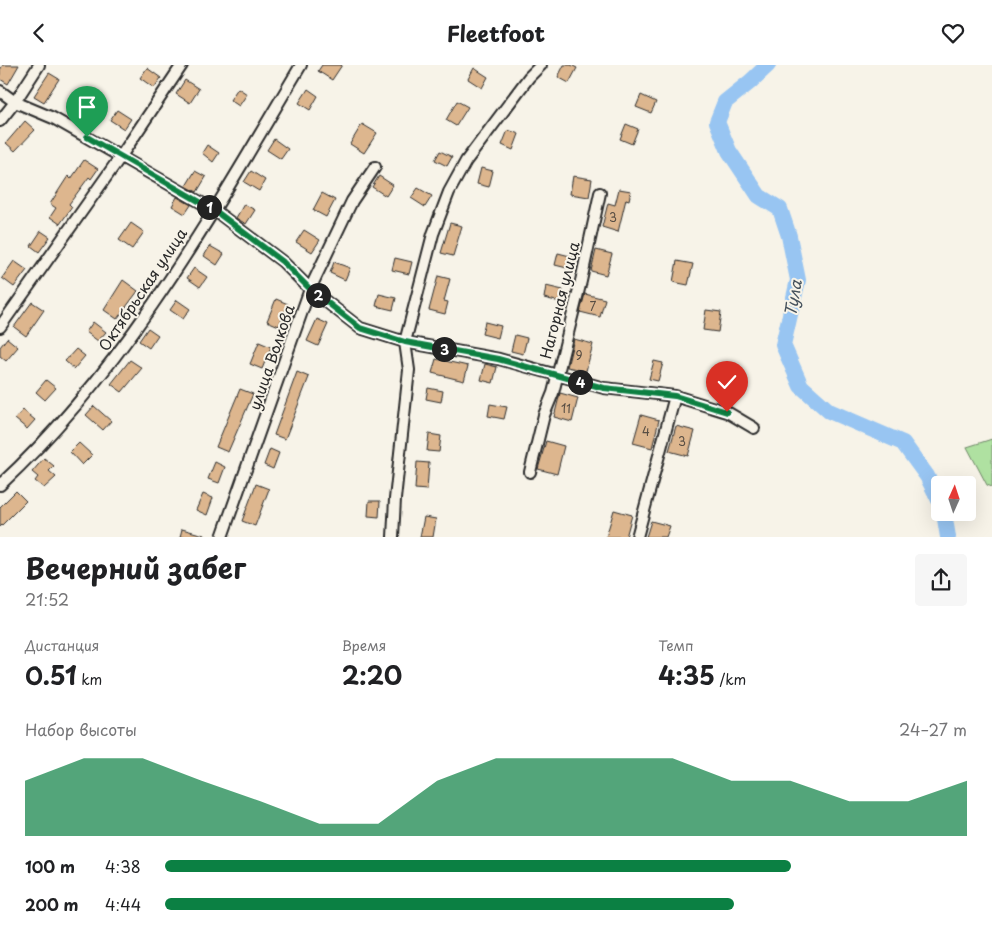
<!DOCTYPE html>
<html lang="ru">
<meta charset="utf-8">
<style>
body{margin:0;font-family:"Playpen Sans",sans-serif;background:#f6f6f6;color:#202124;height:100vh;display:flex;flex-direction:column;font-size:19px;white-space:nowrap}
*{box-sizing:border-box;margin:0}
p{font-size:16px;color:#757577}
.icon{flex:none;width:28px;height:28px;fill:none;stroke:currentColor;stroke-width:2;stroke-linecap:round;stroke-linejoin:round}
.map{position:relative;height:472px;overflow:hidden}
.panel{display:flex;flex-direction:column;background:#fff;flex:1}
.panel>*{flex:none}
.needle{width:32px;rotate:3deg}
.tools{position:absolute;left:931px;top:411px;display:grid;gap:10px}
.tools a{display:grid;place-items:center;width:45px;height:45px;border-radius:5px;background:#fff;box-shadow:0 5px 20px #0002;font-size:25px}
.pin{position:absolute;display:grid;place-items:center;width:42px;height:42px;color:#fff;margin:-51px -21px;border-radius:50% 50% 50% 0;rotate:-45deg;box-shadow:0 0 5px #0007}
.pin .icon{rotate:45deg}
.km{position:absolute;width:25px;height:25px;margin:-12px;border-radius:50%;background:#222;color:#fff;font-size:14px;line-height:25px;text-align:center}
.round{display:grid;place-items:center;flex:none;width:52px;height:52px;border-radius:5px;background:#f6f6f6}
.head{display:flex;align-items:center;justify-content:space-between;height:85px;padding:0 25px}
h1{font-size:28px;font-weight:700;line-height:38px}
.figures{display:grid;grid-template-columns:repeat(3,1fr);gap:8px;height:85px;padding:5px 25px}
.figures div{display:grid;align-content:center}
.figures b{font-size:25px;font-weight:700}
.figures small{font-size:14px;font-weight:400}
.figures p{font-size:14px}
.chart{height:140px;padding:10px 25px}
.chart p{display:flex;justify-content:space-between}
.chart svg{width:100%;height:90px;margin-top:5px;fill:#0b8043;opacity:.7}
ul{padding:0 25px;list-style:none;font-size:16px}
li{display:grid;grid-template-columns:80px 60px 1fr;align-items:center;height:38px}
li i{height:12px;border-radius:6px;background:#0b8043}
header{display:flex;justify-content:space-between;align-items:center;height:65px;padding:0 25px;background:#fff;font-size:22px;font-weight:700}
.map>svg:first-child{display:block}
</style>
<header><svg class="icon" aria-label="back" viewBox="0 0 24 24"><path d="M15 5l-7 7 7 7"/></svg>Fleetfoot<svg class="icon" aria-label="heart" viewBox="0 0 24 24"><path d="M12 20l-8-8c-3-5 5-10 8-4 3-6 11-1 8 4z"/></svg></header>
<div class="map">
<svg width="992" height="472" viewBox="0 0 992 472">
<rect width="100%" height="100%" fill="#f7f3e8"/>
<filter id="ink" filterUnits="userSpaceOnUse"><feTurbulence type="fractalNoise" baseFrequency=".02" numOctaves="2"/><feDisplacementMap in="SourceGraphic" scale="10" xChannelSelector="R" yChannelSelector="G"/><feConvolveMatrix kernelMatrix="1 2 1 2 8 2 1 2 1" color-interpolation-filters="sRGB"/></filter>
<g filter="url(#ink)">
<!-- green -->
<path fill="#afe1a1" stroke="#6d8666" d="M992 374V422L987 420 967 382Z"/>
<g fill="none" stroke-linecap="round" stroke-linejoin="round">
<!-- river -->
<path stroke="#98c5f2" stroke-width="16" d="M768 0 750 17 725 37 717 57 729 86 759 131 780 144 789 171 798 215 783 280 801 321 829 346 903 378 927 411 940 437
M944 448 948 472"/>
</g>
<!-- building -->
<path fill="#ddb68e" stroke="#2b2b2b" d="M3 0H19L8 19 0 14V5Z
M322 0H342L332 15 318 6Z
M564 0H571L577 3 569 18 558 12Z
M147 3 161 13 154 23 140 13Z
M474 3 488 12 482 23 468 14Z
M49 8 59 14 44 37 34 31Z
M185 15 199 24 190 38 176 29Z
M238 23 247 29 239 41 230 35Z
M308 24 318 31 310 45 299 38Z
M641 30 656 37 651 48 636 42Z
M457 36 468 42 456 61 446 55Z
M117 45 131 54 124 64 110 55Z
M25 56 35 65 15 86 6 78Z
M362 59 377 68 364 88 350 79Z
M626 59 638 64 632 79 620 74Z
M508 65 519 69 513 85 502 80Z
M274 74 288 84 281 94 267 85Z
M207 80 219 88 213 97 202 88Z
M440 86 452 92 447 101 435 95Z
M84 95 98 104 91 114 89 112 69 139 72 142 60 159 50 152 56 143 50 139 68 111 71 114Z
M481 103 493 106 489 122 477 119Z
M195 106 206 112 197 127 186 121Z
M251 106 265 115 259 126 244 117Z
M379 111 393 120 386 131 372 122Z
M573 111 592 114 589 132 570 129Z
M418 123 432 131 425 142 411 133Z
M619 124 631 126 629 135 626 134 618 167 602 162 608 138 615 140Z
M322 128 335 135 326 152 313 145Z
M177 132 191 140 185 149 172 141Z
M244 139 255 145 246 159 236 153Z
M131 158 144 167 132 184 119 175Z
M450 158 462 161 453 191 441 188Z
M304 165 320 175 312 187 296 177Z
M41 166 50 172 39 187 31 181Z
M210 181 224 189 217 200 204 191Z
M596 185 612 189 606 210 591 206Z
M558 188 574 192 571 204 555 200Z
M395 193 412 197 409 209 392 205Z
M14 196 27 205 14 222 2 213Z
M677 196 693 199 688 220 673 217Z
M334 197 350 203 345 215 330 208Z
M194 203 207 212 200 222 187 213Z
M438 211 450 214 444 236 448 237 445 249 429 245Z
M123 215 138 226 117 254 104 245Z
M546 221 563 225 560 237 544 233Z
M379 229 396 233 393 245 376 241Z
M585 229 605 234 600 252 580 247Z
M276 234 288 239 279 261 267 256Z
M177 235 190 244 183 254 170 245Z
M32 237 44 245 26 271 14 262Z
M706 245 721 247 718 267 703 265Z
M317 254 328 259 318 281 307 276Z
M93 257 106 267 98 276 86 267Z
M485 257 501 261 498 273 482 269Z
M148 263 158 270 149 283 139 276Z
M515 270 527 273 523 289 511 286Z
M7 273 18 282 6 296 0 291V282Z
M574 274 593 279 586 306 567 302Z
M259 277 271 282 262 304 250 299Z
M76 284 85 291 74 304 65 296Z
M436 294 468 301 464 316 432 308Z
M130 295 142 303 122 327 111 319Z
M654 296 663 298 658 316 649 314Z
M485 299 497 302 493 318 481 315Z
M297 307 309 312 285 374 274 370Z
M46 315 56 323 45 335 36 327Z
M428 323 443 326 441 337 426 334Z
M240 324 253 329 228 387 216 382Z
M560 328 578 333 572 357 554 352Z
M490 339 507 342 504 354 488 351Z
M94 341 111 356 103 365 86 350Z
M23 345 35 355 27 364 15 354Z
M641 350 659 355 652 383 633 378Z
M676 361 695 366 688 391 669 386Z
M429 369 441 371 439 387 427 386Z
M546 376 564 381 557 409 538 404Z
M79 378 92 390 82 400 70 387Z
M270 384 279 388 273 404 264 400Z
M44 393 54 401 49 406 56 412 44 423 35 416 38 412 32 407Z
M215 397 225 402 219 418 208 414Z
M417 397 429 398 427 425 415 424Z
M256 419 269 424 255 461 242 456Z
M16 426 26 436 0 462V442Z
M203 429 213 433 207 450 196 445Z
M369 436H380L379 452 368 451Z
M614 445 632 450 626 472H606Z
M424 452 436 454 433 472H420Z
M651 456 670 461 666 472H646Z
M182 464 204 470V472H180Z"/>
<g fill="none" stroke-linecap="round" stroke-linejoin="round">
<defs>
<path id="street" d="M0 26 15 37 53 53 214 145 283 197 310 224 360 263 405 277 499 294 604 323 675 331 727 347 754 363
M0 56 15 37 39 0
M0 262 121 91 182 0
M530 407 544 350 553 328 581 216 600 128
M0 420C126 304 214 146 301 0
M222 472 310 224 352 136 375 102
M393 472 395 434 409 305 405 277 433 169 449 127 466 96 529 12 541 0
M637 472 675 331"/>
</defs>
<!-- street casing -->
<use href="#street" stroke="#2b2b2b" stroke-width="14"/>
<!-- street -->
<use href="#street" stroke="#f7f3e8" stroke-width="10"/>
</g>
</g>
<g fill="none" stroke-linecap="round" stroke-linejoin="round" filter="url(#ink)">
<defs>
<path id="route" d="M87 72 214 145 283 197 310 224 360 263 405 277 498 294 604 323 675 331 727 347"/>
</defs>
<!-- route casing -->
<use href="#route" stroke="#fff" stroke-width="10"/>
<!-- route -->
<use href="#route" stroke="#0b8043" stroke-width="6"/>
</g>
<g text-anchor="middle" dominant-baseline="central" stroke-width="4" stroke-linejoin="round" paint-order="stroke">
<!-- number labels -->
<g font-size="12" fill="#584e44">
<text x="613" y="152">3</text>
<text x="593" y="241">7</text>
<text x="579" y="290">9</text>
<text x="566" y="343">11</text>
<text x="646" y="366">4</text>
<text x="682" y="376">3</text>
</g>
<!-- street labels -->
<g font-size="15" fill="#2b2b2b" stroke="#f7f3e8">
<text transform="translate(142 224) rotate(-56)">Октябрьская улица</text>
<text transform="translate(559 235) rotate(-76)">Нагорная улица</text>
<text transform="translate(271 292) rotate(-71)">улица Волкова</text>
</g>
<!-- water labels -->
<g font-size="16" font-style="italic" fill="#46525d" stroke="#f7f3e8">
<text transform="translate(792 233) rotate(-80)">Тула</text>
</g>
</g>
</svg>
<div class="tools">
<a><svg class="needle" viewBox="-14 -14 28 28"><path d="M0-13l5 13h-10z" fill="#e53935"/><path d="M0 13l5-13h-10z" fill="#757577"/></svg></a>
</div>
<div class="pin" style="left:87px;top:72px;background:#1e9e55"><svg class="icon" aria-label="arrive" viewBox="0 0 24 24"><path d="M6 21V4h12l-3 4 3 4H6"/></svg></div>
<div class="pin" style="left:727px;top:347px;background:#d93025"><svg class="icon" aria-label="check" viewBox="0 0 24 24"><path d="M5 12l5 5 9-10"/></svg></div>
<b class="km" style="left:209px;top:142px">1</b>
<b class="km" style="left:318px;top:230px">2</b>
<b class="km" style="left:444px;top:284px">3</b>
<b class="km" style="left:580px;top:317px">4</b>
</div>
<section class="panel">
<div class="head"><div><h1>Вечерний забег</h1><p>21:52</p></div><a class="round"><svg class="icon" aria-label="share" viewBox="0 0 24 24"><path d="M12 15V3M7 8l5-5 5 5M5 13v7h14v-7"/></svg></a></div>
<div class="figures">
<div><p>Дистанция</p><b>0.51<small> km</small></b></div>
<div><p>Время</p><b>2:20</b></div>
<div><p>Темп</p><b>4:35<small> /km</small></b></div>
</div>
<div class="chart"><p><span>Набор высоты</span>24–27 m</p>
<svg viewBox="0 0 160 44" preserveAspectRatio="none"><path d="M0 44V17L10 6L20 6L30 17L40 27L50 38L60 38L70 17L80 6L90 6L100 6L110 6L120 17L130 17L140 27L150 27L160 17V44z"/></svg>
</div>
<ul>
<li><b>100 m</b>4:38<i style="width:78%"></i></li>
<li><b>200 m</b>4:44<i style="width:71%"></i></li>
</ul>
</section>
